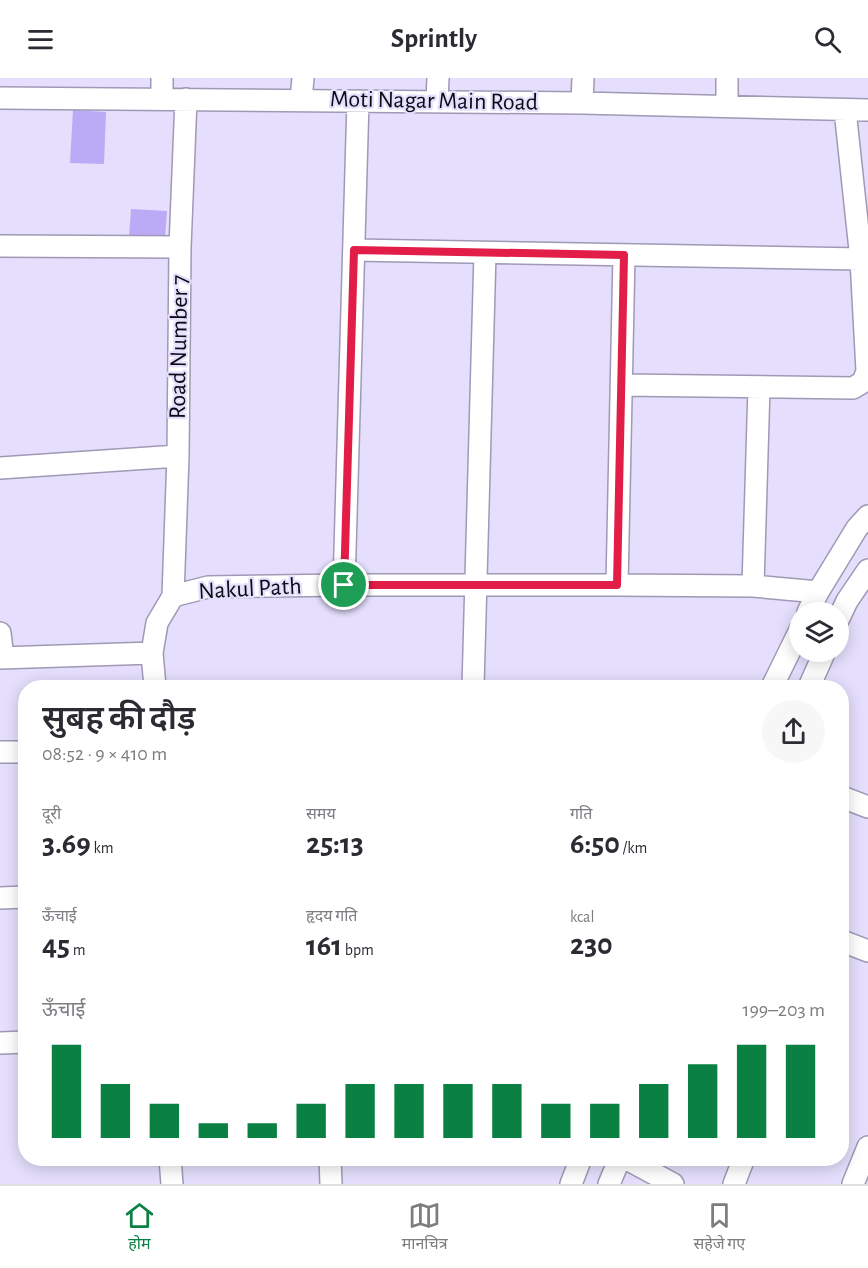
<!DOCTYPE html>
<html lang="hi">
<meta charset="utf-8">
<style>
body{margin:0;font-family:"Alegreya Sans","Noto Sans Devanagari",sans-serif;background:#f7f7f7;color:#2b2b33;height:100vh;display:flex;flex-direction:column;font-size:22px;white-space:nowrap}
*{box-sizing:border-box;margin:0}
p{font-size:20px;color:#7c7c81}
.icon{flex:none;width:33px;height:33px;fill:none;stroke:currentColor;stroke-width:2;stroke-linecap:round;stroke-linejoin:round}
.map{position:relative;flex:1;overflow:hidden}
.side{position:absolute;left:18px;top:602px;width:831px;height:486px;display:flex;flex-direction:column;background:#fff;border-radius:24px;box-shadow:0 3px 15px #0003}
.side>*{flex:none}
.tools{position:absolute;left:789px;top:524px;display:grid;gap:12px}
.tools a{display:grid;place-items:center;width:60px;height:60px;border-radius:50%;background:#fff;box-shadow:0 3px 15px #0003;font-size:30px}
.pin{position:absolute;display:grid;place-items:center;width:51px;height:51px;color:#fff;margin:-26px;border:3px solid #fff;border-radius:50%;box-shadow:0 2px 6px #0007}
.round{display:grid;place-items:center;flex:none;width:63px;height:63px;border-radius:32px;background:#f7f7f7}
.head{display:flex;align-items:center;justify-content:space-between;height:102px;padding:0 24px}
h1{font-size:33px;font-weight:600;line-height:45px}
.stats{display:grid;grid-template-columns:repeat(3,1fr);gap:9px;height:102px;padding:6px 24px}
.stats div{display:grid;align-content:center}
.stats b{font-size:30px;font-weight:600}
.stats small{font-size:16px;font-weight:400}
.stats p{font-size:16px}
.chart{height:168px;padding:12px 24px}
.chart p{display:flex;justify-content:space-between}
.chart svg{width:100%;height:108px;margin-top:6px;stroke:#0b8043;stroke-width:6}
header{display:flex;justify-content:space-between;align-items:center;height:78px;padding:0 24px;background:#fff;font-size:27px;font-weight:600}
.tab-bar{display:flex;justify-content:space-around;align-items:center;height:84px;border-top:2px solid #e1e1e2;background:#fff;font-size:16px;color:#7c7c81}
.tab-bar a{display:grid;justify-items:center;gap:3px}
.tab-bar .current{color:#0b8043}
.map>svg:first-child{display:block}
</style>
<header><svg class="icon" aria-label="menu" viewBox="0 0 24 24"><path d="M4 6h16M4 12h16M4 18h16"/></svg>Sprintly<svg class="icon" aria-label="search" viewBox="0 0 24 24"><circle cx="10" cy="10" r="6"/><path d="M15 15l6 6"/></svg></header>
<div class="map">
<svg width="868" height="1106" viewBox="0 0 868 1106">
<rect width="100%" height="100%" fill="#e5dffd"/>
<!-- building -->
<path fill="#bbaaf5" d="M73 32 106 34 104 86 70 85Z
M131 131 167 133 165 161 129 159Z"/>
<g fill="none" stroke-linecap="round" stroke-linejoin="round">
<defs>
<path id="minor" d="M0 20 582 25 868 32
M162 20V0
M301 22 303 0
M437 23 438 0
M582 25 583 0
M727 27V0
M0 168 180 169
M354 172 861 181
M622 307 853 310 863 304 867 293 861 181 845 32
M0 390 178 378
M344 507 358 23
M617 507 624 177
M753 508 759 309
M173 518 178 378 180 169 186 21
M808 534 818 514 857 450 868 438
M838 542 847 523 868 492
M0 555 3 580
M0 580 152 575
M155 609 152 575 157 545 173 518 208 509 344 507H617L753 508 818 514
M473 609 485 175
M772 609 800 552
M809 609 825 573
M0 674H26
M842 719 868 729
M0 820 26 819
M842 863 868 873
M0 965 26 964
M170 1080 172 1106
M330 1080 331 1106
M625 1080 673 1106
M571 1106 581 1080
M609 1106 620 1080
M734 1106 744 1080
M853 1106 868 1069"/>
</defs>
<!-- minor casing -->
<use href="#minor" stroke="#9f99b5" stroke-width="24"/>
<!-- minor -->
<use href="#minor" stroke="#fff" stroke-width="21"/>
</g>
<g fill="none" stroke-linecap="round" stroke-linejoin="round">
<defs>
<path id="route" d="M354 172 624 177 617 507H344Z"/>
</defs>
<!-- route casing -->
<use href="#route" stroke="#fff" stroke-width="12"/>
<!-- route -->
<use href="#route" stroke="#e11d48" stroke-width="8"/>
</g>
<g text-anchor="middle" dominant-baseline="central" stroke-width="4.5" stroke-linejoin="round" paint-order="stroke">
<!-- street labels -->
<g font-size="24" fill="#0c0a13" stroke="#e5dffd">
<text transform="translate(434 23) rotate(1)">Moti Nagar Main Road</text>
<text transform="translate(179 269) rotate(-89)">Road Number 7</text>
<text transform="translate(250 511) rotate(-3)">Nakul Path</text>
</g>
</g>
</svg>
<div class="tools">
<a><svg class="icon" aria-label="layers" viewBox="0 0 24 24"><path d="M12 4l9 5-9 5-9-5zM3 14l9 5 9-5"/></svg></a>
</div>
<div class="pin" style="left:344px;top:507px;background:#1e9e55"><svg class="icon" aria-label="arrive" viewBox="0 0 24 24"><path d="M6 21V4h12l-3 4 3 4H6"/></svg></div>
<section class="side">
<div class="head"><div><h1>सुबह की दौड़</h1><p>08:52 · 9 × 410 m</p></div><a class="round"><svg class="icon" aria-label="share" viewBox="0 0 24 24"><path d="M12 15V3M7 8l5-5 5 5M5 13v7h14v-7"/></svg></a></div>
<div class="stats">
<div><p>दूरी</p><b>3.69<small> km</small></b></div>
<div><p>समय</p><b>25:13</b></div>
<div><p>गति</p><b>6:50<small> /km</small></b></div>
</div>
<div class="stats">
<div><p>ऊँचाई</p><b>45<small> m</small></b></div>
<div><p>हृदय गति</p><b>161<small> bpm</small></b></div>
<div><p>kcal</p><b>230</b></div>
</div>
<div class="chart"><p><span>ऊँचाई</span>199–203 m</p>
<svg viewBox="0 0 160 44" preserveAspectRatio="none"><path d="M5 44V6M15 44V22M25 44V30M35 44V38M45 44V38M55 44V30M65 44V22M75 44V22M85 44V22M95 44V22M105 44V30M115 44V30M125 44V22M135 44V14M145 44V6M155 44V6"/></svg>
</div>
</section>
</div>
<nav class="tab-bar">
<a class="current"><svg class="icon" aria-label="home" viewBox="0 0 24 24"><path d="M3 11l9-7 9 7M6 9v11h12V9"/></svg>होम</a>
<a><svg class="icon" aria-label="map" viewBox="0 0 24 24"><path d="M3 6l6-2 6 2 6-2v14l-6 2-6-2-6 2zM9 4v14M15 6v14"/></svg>मानचित्र</a>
<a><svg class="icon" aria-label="saved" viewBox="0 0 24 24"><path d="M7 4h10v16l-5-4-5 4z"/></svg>सहेजे गए</a>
</nav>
